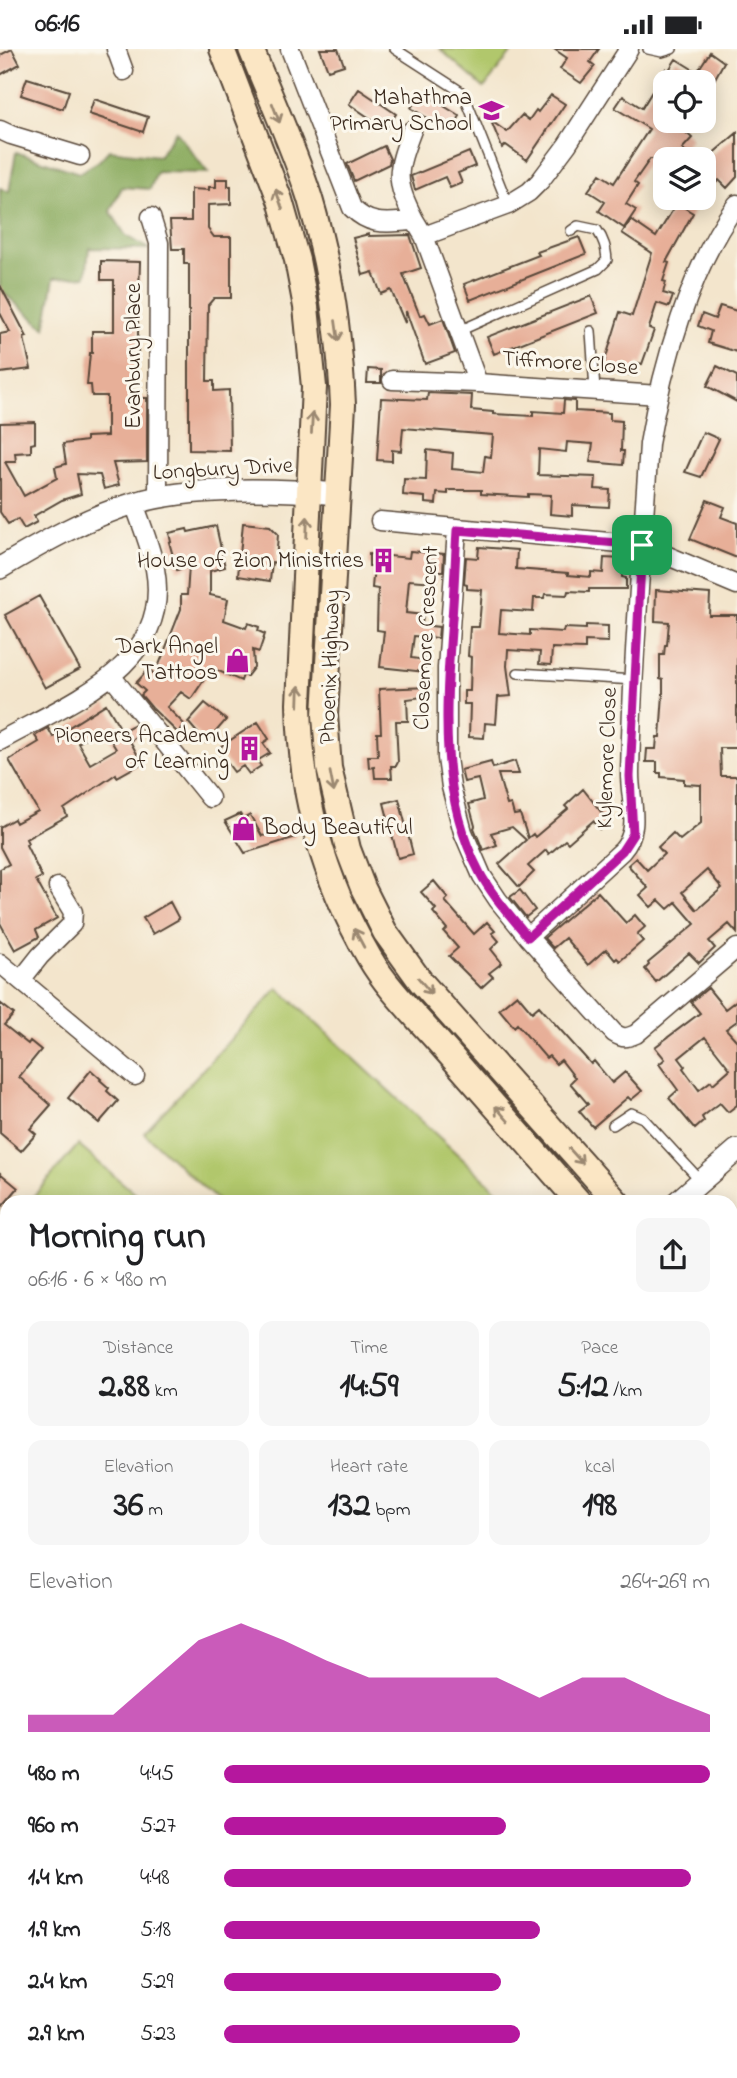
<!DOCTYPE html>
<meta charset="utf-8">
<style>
body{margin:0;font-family:"Indie Flower",sans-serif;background:#f6f6f6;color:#202124;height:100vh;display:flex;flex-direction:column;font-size:26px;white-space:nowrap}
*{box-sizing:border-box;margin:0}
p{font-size:23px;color:#757577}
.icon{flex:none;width:38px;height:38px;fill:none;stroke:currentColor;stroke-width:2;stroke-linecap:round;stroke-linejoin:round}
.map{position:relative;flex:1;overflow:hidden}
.sheet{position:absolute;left:0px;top:1146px;width:738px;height:884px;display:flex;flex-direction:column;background:#fff;border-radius:21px 21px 0 0;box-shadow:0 4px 18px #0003}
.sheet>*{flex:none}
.controls{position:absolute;left:653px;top:21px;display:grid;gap:14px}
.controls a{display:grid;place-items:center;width:63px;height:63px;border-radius:14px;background:#fff;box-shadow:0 4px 18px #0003;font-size:35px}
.pin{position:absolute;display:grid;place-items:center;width:60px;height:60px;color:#fff;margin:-30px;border-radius:14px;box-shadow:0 4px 10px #0006}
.round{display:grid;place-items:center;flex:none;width:74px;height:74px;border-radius:14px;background:#f6f6f6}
.summary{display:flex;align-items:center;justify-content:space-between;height:119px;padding:0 28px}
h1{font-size:38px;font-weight:700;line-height:52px}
.figures{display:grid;grid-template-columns:repeat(3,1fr);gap:10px;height:119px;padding:7px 28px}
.figures div{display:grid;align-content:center;border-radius:14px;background:#f6f6f6;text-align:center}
.figures b{font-size:35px;font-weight:700}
.figures small{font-size:19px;font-weight:400}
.figures p{font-size:19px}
.chart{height:196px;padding:14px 28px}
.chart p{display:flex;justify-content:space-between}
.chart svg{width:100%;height:126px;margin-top:7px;fill:#b5179e;opacity:.7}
ul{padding:0 28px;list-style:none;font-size:23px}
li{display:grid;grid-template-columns:112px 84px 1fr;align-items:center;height:52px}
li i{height:18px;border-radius:9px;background:#b5179e}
.status{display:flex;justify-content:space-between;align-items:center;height:49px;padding:0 35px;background:#fff;direction:ltr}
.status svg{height:19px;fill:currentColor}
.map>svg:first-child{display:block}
</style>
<div class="status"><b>06:16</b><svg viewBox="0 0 49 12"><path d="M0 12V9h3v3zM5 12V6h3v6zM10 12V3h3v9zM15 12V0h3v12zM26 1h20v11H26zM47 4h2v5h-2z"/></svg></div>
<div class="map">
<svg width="737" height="2029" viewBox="0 0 737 2029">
<rect width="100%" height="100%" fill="#fbf7ec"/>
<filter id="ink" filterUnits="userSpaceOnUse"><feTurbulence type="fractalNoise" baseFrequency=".0143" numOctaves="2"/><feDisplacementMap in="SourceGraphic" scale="14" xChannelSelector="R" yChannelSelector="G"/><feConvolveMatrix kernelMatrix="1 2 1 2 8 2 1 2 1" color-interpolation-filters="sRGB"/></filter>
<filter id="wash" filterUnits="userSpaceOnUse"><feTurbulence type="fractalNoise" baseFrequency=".00686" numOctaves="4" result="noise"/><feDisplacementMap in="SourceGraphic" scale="28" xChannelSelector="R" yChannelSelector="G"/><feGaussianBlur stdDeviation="1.57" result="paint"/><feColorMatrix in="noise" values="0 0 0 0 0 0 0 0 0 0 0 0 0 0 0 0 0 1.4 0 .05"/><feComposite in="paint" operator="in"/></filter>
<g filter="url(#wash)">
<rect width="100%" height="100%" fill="#f3e5cc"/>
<!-- green -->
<path fill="#b1c76c" stroke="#767845" stroke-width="2" d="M440 0H514L484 39Z
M278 939 509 1153H219L144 1084Z
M78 1096 145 1153H29Z
M7 1180V1323L0 1317V1188Z
M737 1451V1723L732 1724V1454Z"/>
<!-- forest -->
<path fill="#8cac60" stroke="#646b3f" stroke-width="2" d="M176 82 208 124 157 123 150 140 122 138 110 162 126 187 149 200 89 199 86 227 54 229 45 279 0 241V139L9 143 16 103 79 124 99 112 109 101 159 107Z
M737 1723V2024L732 2029H701L694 2023H732V1724Z
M226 2023H573L564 2029H233Z"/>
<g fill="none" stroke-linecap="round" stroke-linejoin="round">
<!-- stream -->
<path stroke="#5bb9d9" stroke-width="4.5" d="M732 1837 737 1832
M443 2029 452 2023"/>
</g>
<g id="blocks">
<!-- building -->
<path fill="#e7af98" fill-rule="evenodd" d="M12 0 20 15 0 26V6Z
M320 0H338L344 16 328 21Z
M554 0H599L590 13 595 17 581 34 560 20 567 9Z
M710 3 724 13 713 33H665V72H673L692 89 682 100 694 110H650L634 133 638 136 626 155 636 161 624 179 599 162 605 153 588 142 600 125 614 134 649 80 615 59 623 47 642 59 665 21V27L676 10 697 23Z
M27 29 69 42 63 60 21 46Z
M359 40 396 65 386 80 349 55Z
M421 43 460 67 450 83 411 59Z
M551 46 565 55 527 111 506 96 502 99 491 72 507 83 522 66 529 71 536 61 538 63Z
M94 50 148 68 143 83 89 65Z
M737 84V128L727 139 719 131 704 144V112Z
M384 97 390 110 389 115 354 132 347 115Z
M469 103 475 117 458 124 462 134 450 139 445 128 415 141 411 127Z
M216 130H228V137H231V155L208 156V180L214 188H231V249H214L208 256 207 332H214V342L229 341 230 402 189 401V215H184V200H172L170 172H191V140L209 141V138H216Z
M677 154 693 164 666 213 669 214 663 232 666 233 663 244 673 247 669 258 657 254 649 279 654 281 646 304 642 315 638 314 634 327 603 318 620 263 632 267 652 204 622 184 631 171 656 188Z
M369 185V187L410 186 421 219 403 225 420 267 425 265 430 275 443 270 455 304 425 315 406 262 405 274 391 241 381 245 373 223 363 226 353 189Z
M579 188 586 205 470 251 464 235 539 206 537 203Z
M101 212 140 213 139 243H132V272H138V323H132V349H147V413L113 414 119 436 104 440 100 426 77 425 81 445 62 451 34 467 37 473 24 480 18 470 8 475 0 463V374L35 373V394L31 395V403L15 404 16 413H5L24 447 57 429 55 418 66 415 63 395 86 392V388L107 387V347H92L91 336H87L90 304H92V282H114V231H101Z
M0 236 27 288 24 289 31 320 0 324V285L10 283 0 264Z
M591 247 598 264 494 305 487 288Z
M720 257 737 262V303L708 294 711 282 698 277 702 265 715 270Z
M717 317 737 327V353L707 337Z
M368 320 381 321V334H367Z
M428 344 472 346 471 361 493 363V365L533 367V362L563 364 564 351 575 352V362L610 364V371L622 372 621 402H624L623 416 590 413 593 395 567 393 566 403 539 400 538 426 596 428 595 440 610 441 609 458 572 456V467L550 465 551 446 528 445V448L481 445V441H448V445L437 444 436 455 425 454V448L403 446 404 430 426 431 427 401 453 404 452 420 483 423 485 407 491 408 493 386 403 379 401 402 392 401V412L377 411 381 349 427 351Z
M703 383 719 390 701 428 685 423Z
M707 451 725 458 721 468 737 474V509L690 490Z
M243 474 270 477 278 485 276 514 272 513 270 532 238 527Z
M216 477 225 518 210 522V546L228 550 224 571 246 579 248 574 259 578 258 582 265 585 259 603 253 601 254 618 247 627 243 626 241 632 212 619 191 650 181 643 167 658 185 676 178 684 152 659 141 646 145 642 136 634 149 620 155 626 181 560V546H187L189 517 177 521 169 493H171L169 484 187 480 188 483Z
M479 498 517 501 516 520 568 524V526L591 528V523L603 524 604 509 623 510 622 528 626 529V540H589V543L568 542 567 546 545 545 544 549H534L533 563 501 561 499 584 530 586V581L563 583 564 579 586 580V576L608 577V593L585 592V600L552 599 551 616 539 615 540 603 508 601 507 617 511 647 498 648 496 675 485 674 484 689 469 688 470 655H464V642H470L471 608 468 607 470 578H479L482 541 467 540V536L464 535 466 508 478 509Z
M410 502 444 505 443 522H438L436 533 409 531 406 564 423 566 422 576 439 578 438 589 414 587 411 609 426 611 425 623 380 618 384 582 377 581 378 540 372 539 374 517H369V505L409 509Z
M656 541 710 545 709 566H737V699H720L721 727H737V884L729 875 709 892 715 899 699 914 689 904 656 933 645 920 649 916 648 914 695 875 676 853 668 860 659 851 651 858 640 846 648 839 628 816 636 809 647 821 664 805 658 798 673 784 680 791 701 774V736L684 735V730L661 728V724H657V713H646L647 700H656L657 688H660L663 645V631L660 630V606H664L665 596H667L669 573 655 572ZM707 821 722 839 697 861 682 843Z
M39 547 80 620 45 639 5 566Z
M429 638 430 647 407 650 408 672H396L398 713 396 717H391L392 729H375L374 718 369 719 368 707H378L377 684H381L379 640Z
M205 654 226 671 206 694 188 673Z
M106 655 122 682 135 675 141 685 130 692 142 714 117 728 116 725 64 760 67 767 26 790 28 794 26 796 42 828 36 831 57 869 36 881 39 888 15 901 0 874V820L9 815 0 798V778L14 770 16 774 38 762 9 711 39 693 35 687 48 679 53 688ZM103 679 116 700 90 715 78 694Z
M258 673 269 690 263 694 270 704 257 712 261 717 249 725 243 717 234 723 217 700Z
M515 712 519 725H498L507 756 511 755 514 766 520 765 528 789 533 785 535 788 568 760 565 757 583 740 608 772 600 780 593 772 568 794 565 791 549 805 546 801 528 817 534 823 519 838 499 815 526 791 512 778 491 784 497 796 483 801 474 779 475 777 469 755 483 751 478 730 464 733 461 721 491 713 493 719Z
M399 750 413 805 398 809 384 754Z
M240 765 243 770 250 766 262 787 294 781 296 788 245 804 225 772Z
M434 832 448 849 445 852 474 885 487 873 495 882 492 884 499 892 491 900 502 914 489 924 493 928 481 939 449 907 458 899 444 883 447 880 433 863 436 860 421 843Z
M520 841 535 861 526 868 510 848Z
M598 843 626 874 635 866 645 878 637 885 643 892 620 912 617 909 615 911 606 900 588 916 565 889 553 899 544 889Z
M170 853 179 870 153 885 143 869Z
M708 939 725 960 737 951V972L726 980 737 992V1056L728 1063 720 1054 702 1068 704 1072 695 1080 669 1049 678 1041 659 1015 665 1010 655 998 700 964 691 953ZM705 988 730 1020 713 1035 711 1032 699 1041 683 1019 685 1017 679 1009Z
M517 945 532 963 539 957 591 1015 594 1012 612 1034 625 1023 642 1042 631 1051 628 1048 593 1078 579 1062 588 1055 570 1034 575 1029 561 1011 556 1015 549 1007 546 1009 517 975 514 978 499 960Z
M0 954 14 965 4 976 28 995 30 992 41 1001 19 1028 51 1056 30 1080 36 1085 21 1102 0 1084Z
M91 1021 101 1030 100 1031 109 1039 107 1042 118 1052 99 1074 68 1049Z
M0 1124 18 1139 0 1160Z"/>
</g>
</g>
<g filter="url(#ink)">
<use href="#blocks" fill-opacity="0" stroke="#574638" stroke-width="2"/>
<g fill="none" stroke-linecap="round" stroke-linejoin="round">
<defs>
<path id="service" d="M395 0 460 42 465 48 508 156
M648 0 662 3 672 0
M459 282 598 220 607 211C606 199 604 191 597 181L578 177 571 182
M591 282 595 341
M518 624 635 631
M613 1076 631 1064 643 1069 701 1132"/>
<path id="minor" d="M116 0 124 22
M290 0 352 159C372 179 389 173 415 172L424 187 478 334
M0 81 11 86 80 107
M412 81C396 123 394 131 415 172
M151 168 159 194 158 448
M424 187 508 156 529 143 540 132 567 96 629 0
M392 331 478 334 659 346
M380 472 642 496 737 536
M457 481 447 619V709L451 738 463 783 482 827 498 851 528 888 614 984C623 990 627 989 636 985L737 899
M112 628 210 749
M0 692C67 654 173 617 155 520 151 498 141 475 134 454
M528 888 622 802C642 780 630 753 630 725 632 615 642 505 649 395 662 318 690 218 737 155
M0 914 135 1027
M21 931 40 907 72 875 73 863 58 838
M0 1515 7 1522
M0 1662 7 1669
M0 2018 7 2020
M21 2023 48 2029
M191 2023V2029"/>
<path id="tertiary" d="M0 519C42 494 87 468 135 454 190 437 280 440 338 445
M677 1153 737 1101"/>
<path id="secondary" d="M222 0 280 151 297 211 306 258 314 338 299 655C301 748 322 827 369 908 388 941 418 969 443 998 488 1050 534 1101 579 1153
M251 0C271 50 294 99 310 150 330 217 340 286 343 356L325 666 329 719 348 800 363 839 385 883 421 933 617 1153
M732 1288 737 1294
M732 1325 737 1330"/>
</defs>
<!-- service casing -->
<use href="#service" stroke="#574638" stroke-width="12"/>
<!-- minor casing -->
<use href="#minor" stroke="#574638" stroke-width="21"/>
<!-- tertiary casing -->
<use href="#tertiary" stroke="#574638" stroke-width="24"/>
<!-- secondary casing -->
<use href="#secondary" stroke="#574638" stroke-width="28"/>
<!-- service -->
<use href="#service" stroke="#fff" stroke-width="9"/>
<!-- minor -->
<use href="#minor" stroke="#fff" stroke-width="18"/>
<!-- tertiary -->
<use href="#tertiary" stroke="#fff" stroke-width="21"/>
<!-- secondary -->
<use href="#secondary" stroke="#fbe6c4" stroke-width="24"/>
</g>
<!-- one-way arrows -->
<defs><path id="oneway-shaft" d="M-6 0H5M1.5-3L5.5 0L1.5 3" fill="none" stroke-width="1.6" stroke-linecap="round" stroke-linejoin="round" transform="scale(1.75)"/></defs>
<g stroke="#9b8871">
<use href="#oneway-shaft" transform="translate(276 64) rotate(69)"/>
<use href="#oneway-shaft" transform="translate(279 150) rotate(-109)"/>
<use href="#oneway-shaft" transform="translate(337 282) rotate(82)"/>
<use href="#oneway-shaft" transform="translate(312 374) rotate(-87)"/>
<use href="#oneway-shaft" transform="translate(307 478) rotate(-88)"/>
<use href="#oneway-shaft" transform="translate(299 647) rotate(-88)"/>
<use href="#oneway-shaft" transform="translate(332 733) rotate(79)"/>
<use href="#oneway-shaft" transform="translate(359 889) rotate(-118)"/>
<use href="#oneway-shaft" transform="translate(425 937) rotate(50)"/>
<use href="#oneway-shaft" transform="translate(502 1065) rotate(-131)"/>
<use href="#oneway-shaft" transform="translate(576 1107) rotate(48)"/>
</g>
</g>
<g fill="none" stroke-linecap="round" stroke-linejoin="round" filter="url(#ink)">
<defs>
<path id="route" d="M457 481 642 496 630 727 633 785 622 802 528 888C512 868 492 847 480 824 440 749 445 665 451 582 454 549 455 514 457 481Z"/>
</defs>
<!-- route casing -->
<use href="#route" stroke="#fff" stroke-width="14"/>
<!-- route -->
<use href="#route" stroke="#b5179e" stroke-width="9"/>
</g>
<!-- icons -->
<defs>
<symbol id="school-bare" viewBox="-9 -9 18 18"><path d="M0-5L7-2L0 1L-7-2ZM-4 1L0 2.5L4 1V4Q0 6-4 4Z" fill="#b5179e" stroke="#fbf7ec" stroke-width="2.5" paint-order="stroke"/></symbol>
<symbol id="building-bare" viewBox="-9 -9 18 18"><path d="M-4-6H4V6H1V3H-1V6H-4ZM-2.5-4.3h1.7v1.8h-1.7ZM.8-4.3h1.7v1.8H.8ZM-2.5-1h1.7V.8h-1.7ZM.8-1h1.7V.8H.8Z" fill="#b5179e" stroke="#fbf7ec" stroke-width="2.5" paint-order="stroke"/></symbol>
<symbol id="shop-bare" viewBox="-9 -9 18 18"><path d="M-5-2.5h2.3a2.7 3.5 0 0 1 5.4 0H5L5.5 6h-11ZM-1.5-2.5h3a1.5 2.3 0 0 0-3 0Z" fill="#b5179e" stroke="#fbf7ec" stroke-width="2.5" paint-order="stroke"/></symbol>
</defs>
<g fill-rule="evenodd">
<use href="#school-bare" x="474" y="44" width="35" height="35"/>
<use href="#building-bare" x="366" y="494" width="35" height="35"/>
<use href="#shop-bare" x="220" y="594" width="35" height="35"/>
<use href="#building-bare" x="232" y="682" width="35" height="35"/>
<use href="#shop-bare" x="226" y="762" width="35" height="35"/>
</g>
<g text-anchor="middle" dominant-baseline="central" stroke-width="6" stroke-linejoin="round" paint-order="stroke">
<!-- poi labels -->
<g font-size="23" fill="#3b2a1e" stroke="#fbf7ec" text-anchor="end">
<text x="472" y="49">Mahathma<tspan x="472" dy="26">Primary School</tspan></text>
<text x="364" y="512">House of Zion Ministries</text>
<text x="218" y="598">Dark Angel<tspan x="218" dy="26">Tattoos</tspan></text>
<text x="229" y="687">Pioneers Academy<tspan x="229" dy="26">of Learning</tspan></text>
<text x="263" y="779" text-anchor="start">Body Beautiful</text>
</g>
<!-- street labels -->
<g font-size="23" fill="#3b2a1e" stroke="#fbf7ec">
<text transform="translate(134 307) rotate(-90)">Evanbury Place</text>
<text transform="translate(570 315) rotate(4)">Tiffmore Close</text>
<text transform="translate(223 421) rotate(-3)">Longbury Drive</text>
<text transform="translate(427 589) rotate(-87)">Closemore Crescent</text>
<text transform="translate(331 618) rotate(-88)">Phoenix Highway</text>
<text transform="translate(608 709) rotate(-88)">Kylemore Close</text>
</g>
</g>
</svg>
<div class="controls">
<a><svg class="icon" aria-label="locate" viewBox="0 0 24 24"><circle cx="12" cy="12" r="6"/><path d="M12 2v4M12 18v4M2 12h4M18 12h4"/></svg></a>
<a><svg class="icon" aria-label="layers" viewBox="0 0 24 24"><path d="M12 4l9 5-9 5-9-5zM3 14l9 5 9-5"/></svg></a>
</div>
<div class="pin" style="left:642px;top:496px;background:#1e9e55"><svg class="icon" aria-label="arrive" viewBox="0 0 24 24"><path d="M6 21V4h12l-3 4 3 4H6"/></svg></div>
<section class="sheet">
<div class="summary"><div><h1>Morning run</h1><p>06:16 · 6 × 480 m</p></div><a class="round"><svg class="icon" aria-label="share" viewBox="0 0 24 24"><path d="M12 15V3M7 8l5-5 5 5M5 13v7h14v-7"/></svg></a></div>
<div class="figures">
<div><p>Distance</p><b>2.88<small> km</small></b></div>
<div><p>Time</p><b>14:59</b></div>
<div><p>Pace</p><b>5:12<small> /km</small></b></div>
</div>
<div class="figures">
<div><p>Elevation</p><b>36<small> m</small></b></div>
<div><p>Heart rate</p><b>132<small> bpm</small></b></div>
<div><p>kcal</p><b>198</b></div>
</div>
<div class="chart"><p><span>Elevation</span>264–269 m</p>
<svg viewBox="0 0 160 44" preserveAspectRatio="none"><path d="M0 44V38L10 38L20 38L30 25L40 12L50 6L60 12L70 19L80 25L90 25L100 25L110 25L120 32L130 25L140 25L150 32L160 38V44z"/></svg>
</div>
<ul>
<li><b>480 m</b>4:45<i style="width:100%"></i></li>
<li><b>960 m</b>5:27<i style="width:58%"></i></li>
<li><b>1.4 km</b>4:48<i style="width:96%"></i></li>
<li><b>1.9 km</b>5:18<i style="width:65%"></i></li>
<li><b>2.4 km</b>5:29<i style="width:57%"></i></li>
<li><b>2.9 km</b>5:23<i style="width:61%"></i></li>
</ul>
</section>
</div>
